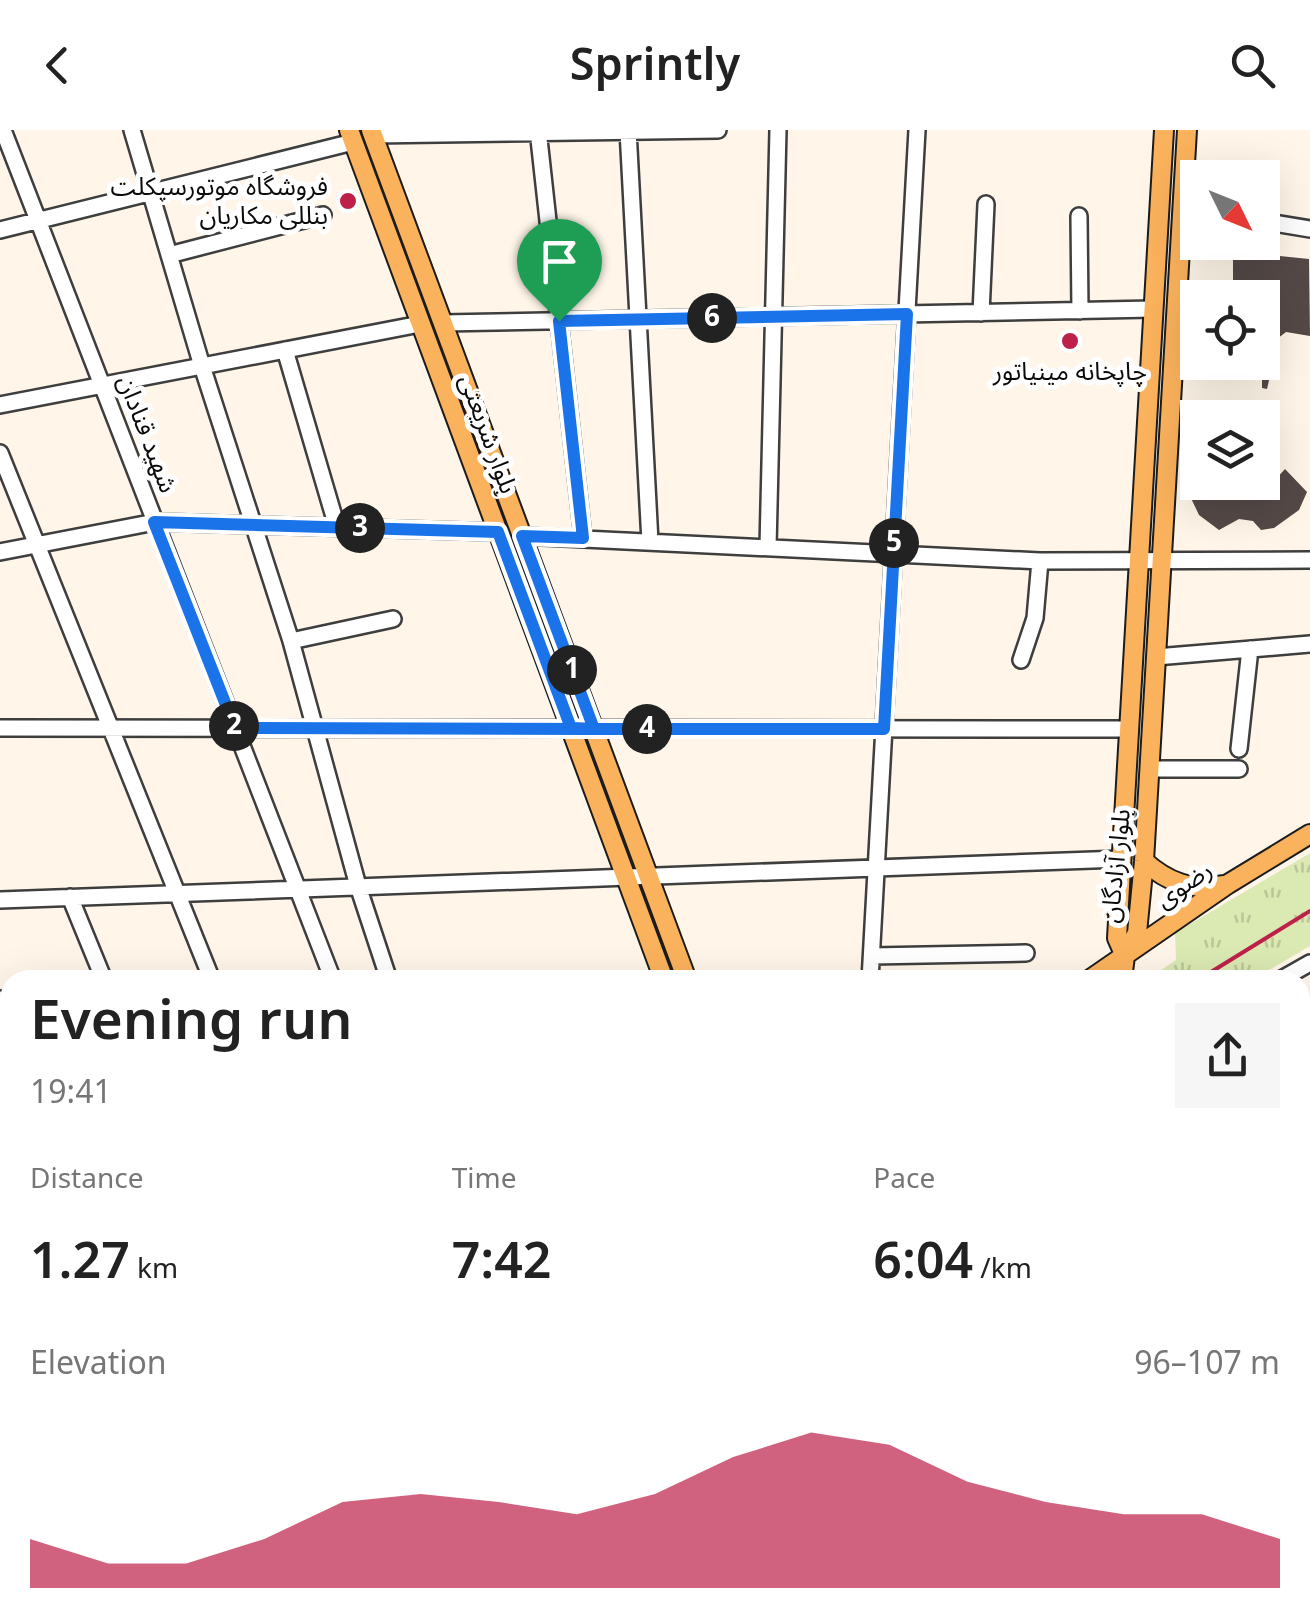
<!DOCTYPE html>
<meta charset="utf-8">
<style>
body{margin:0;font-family:Georgia,"Noto Sans Arabic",serif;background:#f6f6f6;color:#222;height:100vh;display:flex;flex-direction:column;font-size:38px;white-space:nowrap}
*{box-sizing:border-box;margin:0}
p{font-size:32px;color:#767676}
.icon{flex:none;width:55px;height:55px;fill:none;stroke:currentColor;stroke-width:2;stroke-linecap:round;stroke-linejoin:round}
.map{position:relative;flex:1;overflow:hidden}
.sheet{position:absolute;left:0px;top:840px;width:1310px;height:642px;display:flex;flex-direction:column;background:#fff;border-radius:30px 30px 0 0;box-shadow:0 10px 40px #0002}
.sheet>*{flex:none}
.needle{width:65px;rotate:133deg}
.fabs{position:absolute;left:1180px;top:30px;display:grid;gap:20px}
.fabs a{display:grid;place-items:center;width:100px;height:100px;border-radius:0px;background:#fff;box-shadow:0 10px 40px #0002;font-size:50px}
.pin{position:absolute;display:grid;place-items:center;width:85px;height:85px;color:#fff;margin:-102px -42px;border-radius:50% 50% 50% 0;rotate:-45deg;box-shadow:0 0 10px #0007}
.pin .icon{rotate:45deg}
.km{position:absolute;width:50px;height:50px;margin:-25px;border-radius:50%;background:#222;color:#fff;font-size:28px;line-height:50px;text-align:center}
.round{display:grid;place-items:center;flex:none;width:105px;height:105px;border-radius:0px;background:#f6f6f6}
.summary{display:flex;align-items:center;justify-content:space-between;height:170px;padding:0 30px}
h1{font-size:55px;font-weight:600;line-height:75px}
.figures{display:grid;grid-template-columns:repeat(3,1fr);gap:15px;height:170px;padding:10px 30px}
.figures div{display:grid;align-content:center}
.figures b{font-size:50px;font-weight:600}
.figures small{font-size:28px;font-weight:400}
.figures p{font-size:28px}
.chart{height:280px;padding:20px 30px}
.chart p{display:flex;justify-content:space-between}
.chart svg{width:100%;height:180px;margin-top:10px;fill:#bd214a;opacity:.7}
header{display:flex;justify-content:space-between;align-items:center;height:130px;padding:0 30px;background:#fff;font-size:45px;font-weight:600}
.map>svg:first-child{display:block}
</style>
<header><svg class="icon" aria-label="back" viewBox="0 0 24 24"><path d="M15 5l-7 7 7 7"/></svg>Sprintly<svg class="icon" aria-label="search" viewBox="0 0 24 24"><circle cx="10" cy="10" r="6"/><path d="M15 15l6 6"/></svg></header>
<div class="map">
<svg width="1310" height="1482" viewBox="0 0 1310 1482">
<defs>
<pattern id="grass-tufts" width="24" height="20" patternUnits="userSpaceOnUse" patternTransform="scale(2.5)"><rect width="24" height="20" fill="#dbe9b3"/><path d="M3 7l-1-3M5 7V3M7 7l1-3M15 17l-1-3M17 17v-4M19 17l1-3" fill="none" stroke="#bbc699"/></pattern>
</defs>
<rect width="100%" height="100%" fill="#fff6e9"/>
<!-- grass -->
<path fill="url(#grass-tufts)" d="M1310 723V816L1252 850H1146L1176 830 1175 803Z"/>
<!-- building -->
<path fill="#544947" d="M1233 121 1309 129 1310 206 1286 202 1273 212 1276 220 1267 259 1262 258V168H1238L1239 151 1233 150Z
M1285 339 1307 362 1299 380 1274 398 1261 400 1253 391 1239 389 1219 400 1199 385 1189 364 1198 352H1213L1220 362 1232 352H1264L1268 346 1275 350Z"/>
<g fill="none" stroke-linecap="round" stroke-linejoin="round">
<defs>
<path id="minor" d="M3 0 333 850
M132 0 202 236 291 511 358 756 389 850
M538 0 583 408
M628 0 650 412
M373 5 718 0
M1079 86 1080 181
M1262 91 1310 99
M0 100 353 12
M169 125 323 85
M981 183 986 74
M443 193 1153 179
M285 220 337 397
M0 275 420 194
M0 323 212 850
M522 406 1040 431 1310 430
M768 417 778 0
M0 422 155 392 498 402
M291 511 393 489
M1156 527 1310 514
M1021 530 1035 488 1040 431
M0 598 1129 599
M1239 619 1250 519
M1150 639H1239
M70 767 104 850
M0 770 1121 729
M872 826 1026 823
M870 850 917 0
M1280 850 1310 833
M0 869 10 893
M1300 1353 1310 1373
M410 1472 414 1482
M488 1472 492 1482
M523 1472 528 1482
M1256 1472 1310 1477
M121 1482 173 1472
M770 1482 799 1475
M877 1482 930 1472
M1078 1482V1472"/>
<path id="major" d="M349 0 664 850
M371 0 687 850
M1144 731C1167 752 1191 761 1223 755
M1125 826 1117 808 1164 0
M1089 850 1228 754 1310 704
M1122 850 1125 826 1137 803 1144 731 1187 0
M0 1108 10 1109
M1300 1253 1310 1252
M0 1403 10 1410
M0 1466 10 1464
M246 1472 252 1482
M798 1472 800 1482
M820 1472 822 1482
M52 1482 90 1472
M295 1482 299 1472"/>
<path id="highway" d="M0 1213 10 1229
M0 1254 10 1270"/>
</defs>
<!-- minor casing -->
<use href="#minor" stroke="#3e3e3e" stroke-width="20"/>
<!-- major casing -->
<use href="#major" stroke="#1c1c1c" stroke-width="22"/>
<!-- highway casing -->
<use href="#highway" stroke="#1c1c1c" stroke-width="28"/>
<!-- minor -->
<use href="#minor" stroke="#fff" stroke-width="15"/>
<!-- major -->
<use href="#major" stroke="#fbb25c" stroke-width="18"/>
<!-- highway -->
<use href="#highway" stroke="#f7774e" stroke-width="22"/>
<!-- rail -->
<path stroke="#bd214a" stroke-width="4" d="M1198 850 1310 781
M0 1128 10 1129"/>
<defs>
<path id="highway-bridge" d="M116 1472 121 1482
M144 1472 149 1482"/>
</defs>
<!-- highway-bridge casing -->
<use href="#highway-bridge" stroke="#1c1c1c" stroke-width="28" stroke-linecap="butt"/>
<!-- highway-bridge -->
<use href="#highway-bridge" stroke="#f7774e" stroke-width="22"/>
</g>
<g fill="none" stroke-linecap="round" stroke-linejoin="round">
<defs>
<path id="route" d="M559 191 583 408 522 406 594 599 235 598 154 392 498 402 571 598 594 599H884L907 184 559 191"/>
</defs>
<!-- route casing -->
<use href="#route" stroke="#fff" stroke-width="20"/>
<!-- route -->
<use href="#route" stroke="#1a73e8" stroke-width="12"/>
</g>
<!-- markers -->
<g fill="#bd214a" stroke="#fff" stroke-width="4">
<circle cx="348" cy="71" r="10"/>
<circle cx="1070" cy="211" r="10"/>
</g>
<g text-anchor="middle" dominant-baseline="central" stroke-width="10" stroke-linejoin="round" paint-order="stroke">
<!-- poi labels -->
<g font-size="25" fill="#0b0b0b" stroke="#fff" text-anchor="end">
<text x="328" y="57">فروشگاه موتورسیکلت<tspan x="328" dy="29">بنللی مکاریان</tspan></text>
<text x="1070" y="242" text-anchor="middle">چاپخانه مینیاتور</text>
</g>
<!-- street labels -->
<g font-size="25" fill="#0b0b0b" stroke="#fff">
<text transform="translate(147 304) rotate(69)">شهید قنادان</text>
<text transform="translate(488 304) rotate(70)">بلوار شریعتی</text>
<text transform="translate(1116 736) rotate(-84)">بلوار آزادگان</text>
<text transform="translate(1184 755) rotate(-35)">رضوی</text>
</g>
</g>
</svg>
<div class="fabs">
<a><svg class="needle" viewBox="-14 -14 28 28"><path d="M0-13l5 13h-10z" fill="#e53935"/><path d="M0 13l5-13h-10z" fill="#767676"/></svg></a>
<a><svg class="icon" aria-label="locate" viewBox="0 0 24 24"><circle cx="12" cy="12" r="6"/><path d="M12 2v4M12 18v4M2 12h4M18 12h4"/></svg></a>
<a><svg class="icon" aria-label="layers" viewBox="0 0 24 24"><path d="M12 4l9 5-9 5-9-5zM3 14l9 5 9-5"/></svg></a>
</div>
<div class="pin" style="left:559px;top:191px;background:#1e9e55"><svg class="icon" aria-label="arrive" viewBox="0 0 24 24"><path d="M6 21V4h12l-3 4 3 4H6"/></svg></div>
<b class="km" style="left:572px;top:540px">1</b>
<b class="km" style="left:234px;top:596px">2</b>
<b class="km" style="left:360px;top:398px">3</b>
<b class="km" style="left:647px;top:599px">4</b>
<b class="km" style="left:894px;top:413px">5</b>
<b class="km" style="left:712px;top:188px">6</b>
<section class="sheet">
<div class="summary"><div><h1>Evening run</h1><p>19:41</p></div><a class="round"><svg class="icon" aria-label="share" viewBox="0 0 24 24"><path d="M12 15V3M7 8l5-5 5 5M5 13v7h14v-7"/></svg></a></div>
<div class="figures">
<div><p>Distance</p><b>1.27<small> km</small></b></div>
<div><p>Time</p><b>7:42</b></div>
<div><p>Pace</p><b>6:04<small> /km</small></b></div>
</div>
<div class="chart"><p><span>Elevation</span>96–107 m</p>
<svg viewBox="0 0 160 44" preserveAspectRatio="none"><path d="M0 44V32L10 38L20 38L30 32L40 23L50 21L60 23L70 26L80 21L90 12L100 6L110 9L120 18L130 23L140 26L150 26L160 32V44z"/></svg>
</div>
</section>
</div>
